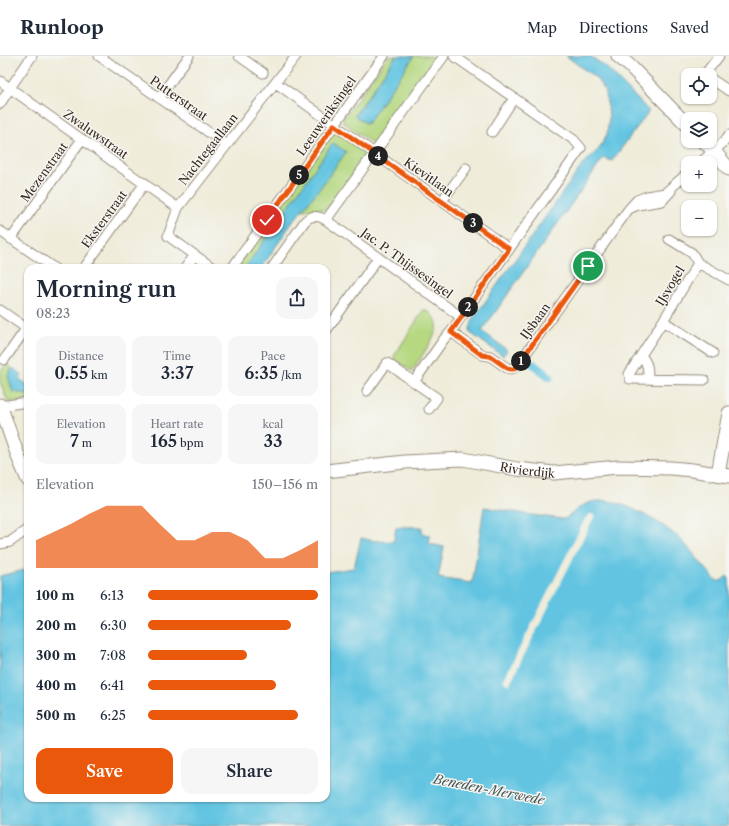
<!DOCTYPE html>
<meta charset="utf-8">
<style>
body{margin:0;font-family:"Libre Caslon Text",serif;background:#f6f6f7;color:#1f2937;height:100vh;display:flex;flex-direction:column;font-size:15px;white-space:nowrap}
*{box-sizing:border-box;margin:0}
p{font-size:13px;color:#747a83}
.icon{flex:none;width:22px;height:22px;fill:none;stroke:currentColor;stroke-width:2;stroke-linecap:round;stroke-linejoin:round}
.map{position:relative;flex:1;overflow:hidden}
.side{position:absolute;left:24px;top:208px;width:306px;height:538px;display:flex;flex-direction:column;background:#fff;border-radius:12px;box-shadow:0 1px 3px #0004}
.side>*{flex:none}
.buttons{position:absolute;left:681px;top:12px;display:grid;gap:8px}
.buttons a{display:grid;place-items:center;width:36px;height:36px;border-radius:8px;background:#fff;box-shadow:0 1px 3px #0004;font-size:20px}
.pin{position:absolute;display:grid;place-items:center;width:34px;height:34px;color:#fff;margin:-17px;border:2px solid #fff;border-radius:50%;box-shadow:0 1px 4px #0007}
.km{position:absolute;width:20px;height:20px;margin:-10px;border-radius:50%;background:#222;color:#fff;font-size:11px;line-height:20px;text-align:center}
.round{display:grid;place-items:center;flex:none;width:42px;height:42px;border-radius:12px;background:#f6f6f7}
.summary{display:flex;align-items:center;justify-content:space-between;height:68px;padding:0 12px}
h1{font-size:22px;font-weight:600;line-height:30px}
.stats{display:grid;grid-template-columns:repeat(3,1fr);gap:6px;height:68px;padding:4px 12px}
.stats div{display:grid;align-content:center;border-radius:10px;background:#f6f6f7;text-align:center}
.stats b{font-size:17px;font-weight:600}
.stats small{font-size:11px;font-weight:400}
.stats p{font-size:11px}
.chart{height:112px;padding:8px 12px}
.chart p{display:flex;justify-content:space-between}
.chart svg{width:100%;height:72px;margin-top:4px;fill:#ea580c;opacity:.7}
.button{display:flex;gap:8px;margin-top:auto;padding:8px 12px}
.button a{flex:1;height:46px;border-radius:12px;background:#ea580c;color:#fff;font-size:16px;font-weight:600;line-height:46px;text-align:center}
.button a+a{background:#f6f6f7;color:#1f2937}
ul{padding:0 12px;list-style:none;font-size:13px}
li{display:grid;grid-template-columns:64px 48px 1fr;align-items:center;height:30px}
li i{height:10px;border-radius:5px;background:#ea580c}
header{display:flex;align-items:center;gap:24px;box-sizing:border-box;height:56px;padding:0 20px;background:#fff;border-bottom:1px solid #e0e1e3}
header strong{font-size:19px}
nav{display:flex;gap:22px;margin-inline-start:auto;font-size:14px}
.map>svg:first-child{display:block}
</style>
<header>
<strong>Runloop</strong>
<nav><a>Map</a><a>Directions</a><a>Saved</a></nav>
</header>
<div class="map">
<svg width="729" height="770" viewBox="0 0 729 770">
<rect width="100%" height="100%" fill="#f6f6f2"/>
<filter id="ink" filterUnits="userSpaceOnUse"><feTurbulence type="fractalNoise" baseFrequency=".025" numOctaves="2"/><feDisplacementMap in="SourceGraphic" scale="8" xChannelSelector="R" yChannelSelector="G"/><feConvolveMatrix kernelMatrix="1 2 1 2 8 2 1 2 1" color-interpolation-filters="sRGB"/></filter>
<filter id="wash" filterUnits="userSpaceOnUse"><feTurbulence type="fractalNoise" baseFrequency=".012" numOctaves="4" result="noise"/><feDisplacementMap in="SourceGraphic" scale="16" xChannelSelector="R" yChannelSelector="G"/><feGaussianBlur stdDeviation="0.9" result="paint"/><feColorMatrix in="noise" values="0 0 0 0 0 0 0 0 0 0 0 0 0 0 0 0 0 1.4 0 .05"/><feComposite in="paint" operator="in"/></filter>
<g filter="url(#wash)">
<rect width="100%" height="100%" fill="#efecd9"/>
<!-- green -->
<path fill="#b5d881" stroke="#788150" d="M388 0H396L355 59 367 68 414 0H431L435 3 374 89 342 65Z
M335 72 370 96 331 149 325 153 302 154 320 132 346 96 333 87 245 212H235Z
M424 253C430 257 437 262 437 269 438 278 417 307 412 315L393 302Z
M7 308 12 312 8 320 13 336 28 338V345L8 346 0 326V315Z"/>
<!-- water -->
<path fill="#62c4e1" stroke="#4e7780" d="M396 0H414L367 68 355 60Z
M566 0H590L606 11 649 55 612 105 604 102 600 107 482 275 507 294 503 300 469 276 473 263 583 108 599 93 607 78 609 61 608 52 605 35 596 22Z
M333 87 346 96 320 132 294 164 261 212H245Z
M13 312 22 319 19 323 28 329V338L13 336 8 320Z
M596 445C600 445 604 445 608 445 630 448 672 472 686 489 694 498 701 508 710 517 712 520 713 523 716 524 721 527 723 523 727 520L729 522V770H0V520L28 513V742H326V516L354 512 361 482C373 485 382 486 394 485L396 471H422V478L430 479 429 488 444 491 438 522 471 527 473 523 484 451 532 459 562 463H565C575 455 583 447 596 445Z"/>
<!-- pier -->
<path fill="#efecd9" d="M590 458 594 459V461L509 629 503 625 585 463Z"/>
<g fill="none" stroke-linecap="round" stroke-linejoin="round">
<!-- canal -->
<path stroke="#62c4e1" stroke-width="8" d="M533 308 550 321"/>
</g>
</g>
<g filter="url(#ink)">
<g fill="none" stroke-linecap="round" stroke-linejoin="round">
<defs>
<path id="street" d="M99 0 227 89
M239 0 263 17
M706 19 705 18 719 0
M710 22 729 35
M0 25 178 152
M276 27 509 193
M159 42 189 0
M0 48 10 32 32 0
M492 76 514 42
M700 107 724 86 729 79
M442 145 466 112
M629 153 638 149 662 145 671 135
M326 164 444 0
M0 175 54 212
M11 183 82 83
M669 183 692 197 698 207 729 224
M698 207 663 265 629 318 630 323 704 324
M84 212 145 127
M185 212 195 199
M213 212 168 180 178 152 296 0
M232 212 384 0
M272 212 305 165C312 158 319 160 326 164L461 261 581 92 574 84 454 0
M0 254 26 272
M461 261 451 276 483 299 490 300 507 312C517 316 524 300 529 293L628 154 637 144 647 140 665 137 688 117
M663 265 713 297
M326 275 378 202
M641 299C648 308 648 312 648 323
M4 304 28 270
M414 326 437 342 429 353
M367 335 387 307 414 326 444 283 451 276
M0 350 28 346
M0 488 10 486 28 473"/>
<g id="secondary">
<path d="M618 0 630 10 688 70"/>
<path d="M703 85 714 95 729 113"/>
<path d="M0 349 19 403 28 424"/>
<path id="s1" d="M326 415 405 406 463 403 517 413 554 417 618 411 671 412 692 414 729 420"/>
<path d="M718 418 729 357"/>
</g>
</defs>
<!-- street casing -->
<use href="#street" stroke="#958b7c" stroke-width="11"/>
<!-- secondary casing -->
<use href="#secondary" stroke="#958b7c" stroke-width="15"/>
<!-- street -->
<use href="#street" stroke="#fff" stroke-width="9"/>
<!-- secondary -->
<use href="#secondary" stroke="#fff" stroke-width="13"/>
</g>
</g>
<g fill="none" stroke-linecap="round" stroke-linejoin="round" filter="url(#ink)">
<defs>
<path id="route" d="M267 164 334 69 509 193 451 276 482 299 490 300 507 312 510 313H514L517 310 588 210"/>
</defs>
<!-- route casing -->
<use href="#route" stroke="#fff" stroke-width="8"/>
<!-- route -->
<use href="#route" stroke="#ea580c" stroke-width="5"/>
</g>
<g text-anchor="middle" dominant-baseline="central" stroke-width="3" stroke-linejoin="round" paint-order="stroke">
<!-- street labels -->
<g font-size="12" fill="#3b2a1e" stroke="#f6f6f2">
<text transform="translate(179 42) rotate(35)">Putterstraat</text>
<text transform="translate(326 60) rotate(-55)">Leeuweriksingel</text>
<text transform="translate(96 78) rotate(35)">Zwaluwstraat</text>
<text transform="translate(208 93) rotate(-52)">Nachtegaallaan</text>
<text transform="translate(44 116) rotate(-54)">Mezenstraat</text>
<text transform="translate(429 121) rotate(35)">Kievitlaan</text>
<text transform="translate(104 163) rotate(-54)">Eksterstraat</text>
<text transform="translate(407 207) rotate(36)">Jac. P. Thijssesingel</text>
<text transform="translate(670 230) rotate(-59)">IJsvogel</text>
<text transform="translate(535 265) rotate(-54)">IJsbaan</text>
<text stroke="none"><textPath href="#s1" startOffset="203">Rivierdijk</textPath></text>
</g>
<!-- water labels -->
<g font-size="13" font-style="italic" fill="#475858" stroke="#f6f6f2">
<text transform="translate(489 733) rotate(11)">Beneden-Merwede</text>
</g>
</g>
</svg>
<div class="buttons">
<a><svg class="icon" aria-label="locate" viewBox="0 0 24 24"><circle cx="12" cy="12" r="6"/><path d="M12 2v4M12 18v4M2 12h4M18 12h4"/></svg></a>
<a><svg class="icon" aria-label="layers" viewBox="0 0 24 24"><path d="M12 4l9 5-9 5-9-5zM3 14l9 5 9-5"/></svg></a>
<a>+</a>
<a>−</a>
</div>
<div class="pin" style="left:588px;top:210px;background:#1e9e55"><svg class="icon" aria-label="arrive" viewBox="0 0 24 24"><path d="M6 21V4h12l-3 4 3 4H6"/></svg></div>
<div class="pin" style="left:267px;top:164px;background:#d93025"><svg class="icon" aria-label="check" viewBox="0 0 24 24"><path d="M5 12l5 5 9-10"/></svg></div>
<b class="km" style="left:521px;top:305px">1</b>
<b class="km" style="left:468px;top:251px">2</b>
<b class="km" style="left:473px;top:167px">3</b>
<b class="km" style="left:378px;top:100px">4</b>
<b class="km" style="left:299px;top:119px">5</b>
<section class="side">
<div class="summary"><div><h1>Morning run</h1><p>08:23</p></div><a class="round"><svg class="icon" aria-label="share" viewBox="0 0 24 24"><path d="M12 15V3M7 8l5-5 5 5M5 13v7h14v-7"/></svg></a></div>
<div class="stats">
<div><p>Distance</p><b>0.55<small> km</small></b></div>
<div><p>Time</p><b>3:37</b></div>
<div><p>Pace</p><b>6:35<small> /km</small></b></div>
</div>
<div class="stats">
<div><p>Elevation</p><b>7<small> m</small></b></div>
<div><p>Heart rate</p><b>165<small> bpm</small></b></div>
<div><p>kcal</p><b>33</b></div>
</div>
<div class="chart"><p><span>Elevation</span>150–156 m</p>
<svg viewBox="0 0 160 44" preserveAspectRatio="none"><path d="M0 44V27L10 22L20 17L30 11L40 6L50 6L60 6L70 17L80 27L90 27L100 22L110 22L120 27L130 38L140 38L150 33L160 27V44z"/></svg>
</div>
<ul>
<li><b>100 m</b>6:13<i style="width:100%"></i></li>
<li><b>200 m</b>6:30<i style="width:84%"></i></li>
<li><b>300 m</b>7:08<i style="width:58%"></i></li>
<li><b>400 m</b>6:41<i style="width:75%"></i></li>
<li><b>500 m</b>6:25<i style="width:88%"></i></li>
</ul>
<div class="button"><a>Save</a><a>Share</a></div>
</section>
</div>
